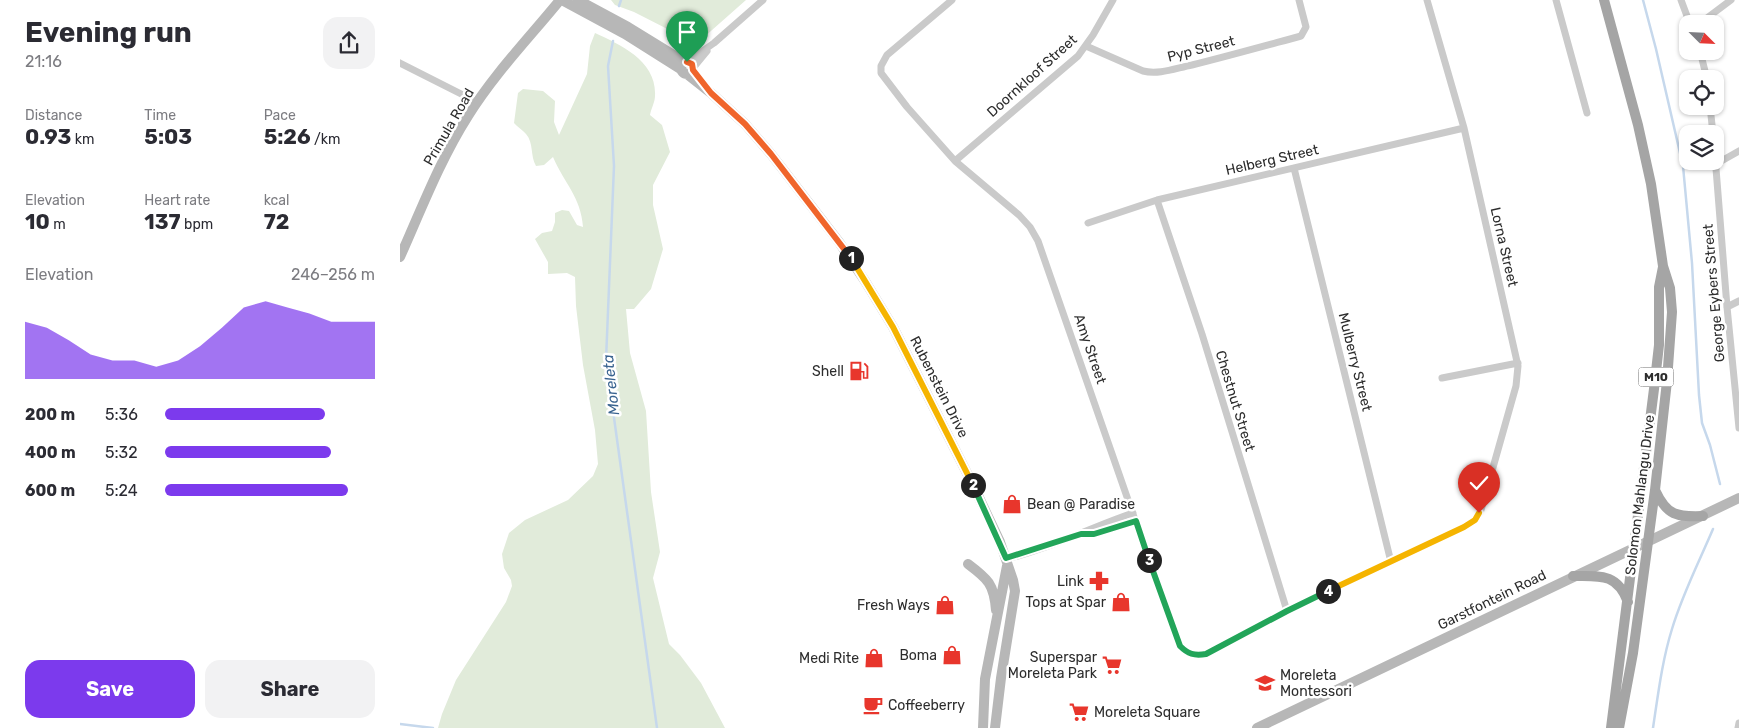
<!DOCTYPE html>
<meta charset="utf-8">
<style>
body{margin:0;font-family:Rubik,sans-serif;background:#f2f2f3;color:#2b2b33;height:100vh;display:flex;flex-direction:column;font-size:19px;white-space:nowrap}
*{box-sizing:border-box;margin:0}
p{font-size:16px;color:#7c7c81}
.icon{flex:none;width:28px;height:28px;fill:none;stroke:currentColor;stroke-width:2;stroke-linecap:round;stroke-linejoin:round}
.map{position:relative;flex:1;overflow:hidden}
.details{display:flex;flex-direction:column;background:#fff;width:400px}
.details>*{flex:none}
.needle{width:32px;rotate:114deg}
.tools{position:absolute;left:1279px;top:15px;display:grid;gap:10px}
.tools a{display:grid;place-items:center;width:45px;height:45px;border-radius:10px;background:#fff;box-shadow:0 1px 4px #0004;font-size:25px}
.pin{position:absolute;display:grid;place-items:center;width:42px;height:42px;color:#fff;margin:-51px -21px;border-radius:50% 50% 50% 0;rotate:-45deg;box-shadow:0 0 5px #0007}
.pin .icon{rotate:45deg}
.km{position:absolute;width:25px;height:25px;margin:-12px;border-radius:50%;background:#222;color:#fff;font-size:14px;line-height:25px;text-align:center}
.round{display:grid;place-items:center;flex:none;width:52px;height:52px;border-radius:15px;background:#f2f2f3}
.overview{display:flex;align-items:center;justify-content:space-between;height:85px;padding:0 25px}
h1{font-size:28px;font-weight:700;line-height:38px}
.metrics{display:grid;grid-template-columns:repeat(3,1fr);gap:8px;height:85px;padding:5px 25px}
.metrics div{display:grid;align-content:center}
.metrics b{font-size:21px;font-weight:700}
.metrics small{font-size:14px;font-weight:400}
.metrics p{font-size:14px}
.chart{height:140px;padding:10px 25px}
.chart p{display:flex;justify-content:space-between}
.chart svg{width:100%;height:90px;margin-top:5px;fill:#7c3aed;opacity:.7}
.action{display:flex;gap:10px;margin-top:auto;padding:10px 25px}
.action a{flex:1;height:58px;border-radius:15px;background:#7c3aed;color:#fff;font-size:20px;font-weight:700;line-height:58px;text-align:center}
.action a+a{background:#f2f2f3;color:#2b2b33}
ul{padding:0 25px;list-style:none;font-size:16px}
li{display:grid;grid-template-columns:80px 60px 1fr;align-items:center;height:38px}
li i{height:12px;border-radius:6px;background:#7c3aed}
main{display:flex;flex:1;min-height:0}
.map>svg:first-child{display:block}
</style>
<main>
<section class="details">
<div class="overview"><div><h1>Evening run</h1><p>21:16</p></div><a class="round"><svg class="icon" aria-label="share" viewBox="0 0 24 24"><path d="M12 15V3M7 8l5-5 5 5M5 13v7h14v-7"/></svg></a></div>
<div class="metrics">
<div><p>Distance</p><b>0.93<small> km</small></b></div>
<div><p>Time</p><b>5:03</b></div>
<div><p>Pace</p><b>5:26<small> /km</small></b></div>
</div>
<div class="metrics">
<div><p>Elevation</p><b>10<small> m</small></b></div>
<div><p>Heart rate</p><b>137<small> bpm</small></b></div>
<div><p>kcal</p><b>72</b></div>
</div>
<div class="chart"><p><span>Elevation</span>246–256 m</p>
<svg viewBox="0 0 160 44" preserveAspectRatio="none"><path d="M0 44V16L10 19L20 25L30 32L40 35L50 35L60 38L70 35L80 28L90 19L100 9L110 6L120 9L130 12L140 16L150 16L160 16V44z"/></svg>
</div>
<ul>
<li><b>200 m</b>5:36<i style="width:76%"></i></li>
<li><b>400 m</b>5:32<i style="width:79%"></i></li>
<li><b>600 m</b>5:24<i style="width:87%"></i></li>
</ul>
<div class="action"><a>Save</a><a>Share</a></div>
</section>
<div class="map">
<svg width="1339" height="728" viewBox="0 0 1339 728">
<rect width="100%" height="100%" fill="#fff"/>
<!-- green -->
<path fill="#e1ebda" d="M211 0H346L303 38 289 40 234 12 215 5Z
M195 33C221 45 257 61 255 96 255 102 251 109 250 115L262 125 270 152 253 185V205L263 249 251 289 234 309H226L230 353 246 411 251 492 260 552 253 578 269 644 280 655 301 683 325 728H38L42 714 56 680 106 602 112 586 111 580 104 568 102 554 109 533 125 520 168 500 193 476 198 464 195 430 183 365 176 306 175 277 167 273 148 274V262L135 239 142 233 152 231 155 222V213L162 210 169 211 177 225 183 227C181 197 164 183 153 157L144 165 136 166C130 156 134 143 126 134 123 130 117 127 114 123L118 93 123 89 143 91 155 101 154 122 159 135 187 74 190 46Z"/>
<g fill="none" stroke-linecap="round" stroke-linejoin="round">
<!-- stream -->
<path stroke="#c6d8ec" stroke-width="2.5" d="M1243 0 1256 49 1283 166 1292 263 1299 395 1302 423 1310 445 1320 484
M219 6 221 0
M213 41 208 66 214 166 206 360 257 728
M0 724 33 728
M1253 728C1258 695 1262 661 1272 629 1282 595 1299 562 1313 529"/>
<!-- street -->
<path stroke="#cacaca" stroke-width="7" d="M552 0 487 55 481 66V73L507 107 555 161 619 215 630 227 638 241 775 635C782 650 789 657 806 654L887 611 1064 527 1075 520 1081 510 1116 386 1118 366 1064 128 1027 0
M1156 0 1187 113
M1281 0 1290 24
M1299 24 1331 0
M686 46 743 71C759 75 776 68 792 65 828 56 864 46 901 36L906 27 899 0
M1300 51 1307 79
M287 62 314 43 363 0
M0 63 77 102
M293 68 307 51
M1310 106 1313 134
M1315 156 1327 307 1339 428
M555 161 678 56 693 35 713 0
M1316 164 1339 151
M894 168 991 562
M757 200 802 334 887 611
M688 223 757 200 1064 128
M1327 307 1339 301
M1042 378 1118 363
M684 534 704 531 736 521
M606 559C650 549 691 527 733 513
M1338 728 1339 723"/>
<!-- secondary -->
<path stroke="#b7b7b7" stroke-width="10" d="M162 0 225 34 282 70
M178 0 228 27 285 62
M281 68a6 6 0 1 1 12 0a6 6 0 1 1-12 0Z
M287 74 311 93 345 124 371 154 439 242 465 281 493 327 574 487 600 542 613 580 615 591 601 678 595 728
M0 257C21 210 40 160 68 116 94 74 129 38 160 0
M568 564C588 579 594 584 596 610
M583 728 585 679 607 566
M857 728 1339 498"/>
<!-- primary -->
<path stroke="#a5a5a5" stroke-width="10" d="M1204 0 1238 125 1251 184 1263 266 1270 288 1272 312 1267 381 1255 490 1233 653 1219 728
M1255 490C1267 516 1277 517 1303 516
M1173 576C1200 576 1217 573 1228 602
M1211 728 1254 389 1259 345V287L1263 267"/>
</g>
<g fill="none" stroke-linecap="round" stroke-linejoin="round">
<defs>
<path id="split-1" d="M287 62 292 64 293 70 311 93 345 124 371 154 451 258"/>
<path id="split-2" d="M451 258 493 327 573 485"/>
<path id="split-3" d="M573 485 606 558 681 534H694L736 521 749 560"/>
<path id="split-4" d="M749 560 780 646C788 654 794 656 806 654L887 611 928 591"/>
<path id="split-5" d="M928 591 1064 527 1075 520 1079 513"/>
</defs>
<!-- split-1 casing -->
<use href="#split-1" stroke="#fff" stroke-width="10"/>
<!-- split-2 casing -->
<use href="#split-2" stroke="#fff" stroke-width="10"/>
<!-- split-3 casing -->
<use href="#split-3" stroke="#fff" stroke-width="10"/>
<!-- split-4 casing -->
<use href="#split-4" stroke="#fff" stroke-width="10"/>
<!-- split-5 casing -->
<use href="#split-5" stroke="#fff" stroke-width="10"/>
<!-- split-1 -->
<use href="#split-1" stroke="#f0652b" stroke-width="6"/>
<!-- split-2 -->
<use href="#split-2" stroke="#f5b400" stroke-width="6"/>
<!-- split-3 -->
<use href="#split-3" stroke="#22a559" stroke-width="6"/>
<!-- split-4 -->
<use href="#split-4" stroke="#22a559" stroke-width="6"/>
<!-- split-5 -->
<use href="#split-5" stroke="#f5b400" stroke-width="6"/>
</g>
<!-- icons -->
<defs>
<symbol id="fuel-bare" viewBox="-9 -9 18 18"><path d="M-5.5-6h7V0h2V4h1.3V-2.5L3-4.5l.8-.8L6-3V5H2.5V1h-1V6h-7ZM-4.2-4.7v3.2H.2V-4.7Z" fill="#e8362c" stroke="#fff" stroke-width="2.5" paint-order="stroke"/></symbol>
<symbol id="shop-bare" viewBox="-9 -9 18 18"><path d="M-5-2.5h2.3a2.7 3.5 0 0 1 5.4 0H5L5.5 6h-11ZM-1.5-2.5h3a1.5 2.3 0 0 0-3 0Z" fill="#e8362c" stroke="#fff" stroke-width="2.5" paint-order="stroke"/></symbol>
<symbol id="pharmacy-bare" viewBox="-9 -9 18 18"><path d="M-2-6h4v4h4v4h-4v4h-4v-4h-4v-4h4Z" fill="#e8362c" stroke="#fff" stroke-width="2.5" paint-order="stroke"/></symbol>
<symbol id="supermarket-bare" viewBox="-9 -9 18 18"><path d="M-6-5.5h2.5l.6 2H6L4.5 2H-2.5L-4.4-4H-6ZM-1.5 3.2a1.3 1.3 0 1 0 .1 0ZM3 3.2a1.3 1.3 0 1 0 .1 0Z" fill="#e8362c" stroke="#fff" stroke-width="2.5" paint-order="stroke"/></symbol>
<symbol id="school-bare" viewBox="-9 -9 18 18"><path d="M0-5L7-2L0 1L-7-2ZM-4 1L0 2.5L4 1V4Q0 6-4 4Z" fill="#e8362c" stroke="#fff" stroke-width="2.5" paint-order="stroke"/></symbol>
<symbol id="cafe-bare" viewBox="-9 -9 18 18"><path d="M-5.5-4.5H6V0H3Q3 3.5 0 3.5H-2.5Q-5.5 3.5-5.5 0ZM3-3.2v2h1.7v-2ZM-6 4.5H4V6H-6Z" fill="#e8362c" stroke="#fff" stroke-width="2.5" paint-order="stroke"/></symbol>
</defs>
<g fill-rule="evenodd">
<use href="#fuel-bare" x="445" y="357" width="28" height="28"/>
<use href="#shop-bare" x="598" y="490" width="28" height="28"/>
<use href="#pharmacy-bare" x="685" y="567" width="28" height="28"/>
<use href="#shop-bare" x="707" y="588" width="28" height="28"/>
<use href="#shop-bare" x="531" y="591" width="28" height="28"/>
<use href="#shop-bare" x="538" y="641" width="28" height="28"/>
<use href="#shop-bare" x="460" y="644" width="28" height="28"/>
<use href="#supermarket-bare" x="698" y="651" width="28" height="28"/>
<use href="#school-bare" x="851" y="669" width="28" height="28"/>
<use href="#cafe-bare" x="459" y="691" width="28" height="28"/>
<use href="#supermarket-bare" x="665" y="698" width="28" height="28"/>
</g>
<g text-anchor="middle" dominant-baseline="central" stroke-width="5" stroke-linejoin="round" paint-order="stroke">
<!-- shield labels -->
<rect fill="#fff" stroke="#6c6c6c" stroke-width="1" x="1238.5" y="367.5" width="35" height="19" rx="4"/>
<g font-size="12" font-weight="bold" fill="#2d2d2d">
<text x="1256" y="377">M10</text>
</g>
<!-- street labels -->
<g font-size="14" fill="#2d2d2d" stroke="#fff">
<text transform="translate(801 49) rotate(-14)">Pyp Street</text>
<text transform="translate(632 76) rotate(-42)">Doornkloof Street</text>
<text transform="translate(49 127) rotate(-60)">Primula Road</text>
<text transform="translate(872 160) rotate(-13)">Helberg Street</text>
<text transform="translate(1104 247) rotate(77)">Lorna Street</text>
<text transform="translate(1314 293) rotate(-95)">George Eybers Street</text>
<text transform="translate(690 349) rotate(71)">Amy Street</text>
<text transform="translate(955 362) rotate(76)">Mulberry Street</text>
<text transform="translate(539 387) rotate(63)">Rubenstein Drive</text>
<text transform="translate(835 401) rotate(73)">Chestnut Street</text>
<text transform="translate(1240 495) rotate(-83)">Solomon Mahlangu Drive</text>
<text transform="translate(1092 600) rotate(-26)">Garstfontein Road</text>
</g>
<!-- poi labels -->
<g font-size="14" fill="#2d2d2d" stroke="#fff" text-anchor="end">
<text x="444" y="371">Shell</text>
<text x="627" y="504" text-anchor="start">Bean @ Paradise</text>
<text x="684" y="581">Link</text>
<text x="706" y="602">Tops at Spar</text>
<text x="530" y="605">Fresh Ways</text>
<text x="537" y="655">Boma</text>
<text x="697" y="657">Superspar<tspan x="697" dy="16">Moreleta Park</tspan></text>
<text x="459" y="658">Medi Rite</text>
<text x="880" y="675" text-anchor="start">Moreleta<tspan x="880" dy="16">Montessori</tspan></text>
<text x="488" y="705" text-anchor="start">Coffeeberry</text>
<text x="694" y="712" text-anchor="start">Moreleta Square</text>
</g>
<!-- water labels -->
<g font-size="15" font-style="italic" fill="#3a6490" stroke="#fff">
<text transform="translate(211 385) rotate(-96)">Moreleta</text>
</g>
</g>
</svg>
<div class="tools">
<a><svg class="needle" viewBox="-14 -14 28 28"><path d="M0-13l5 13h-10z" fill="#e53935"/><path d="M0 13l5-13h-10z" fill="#7c7c81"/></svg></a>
<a><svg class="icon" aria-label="locate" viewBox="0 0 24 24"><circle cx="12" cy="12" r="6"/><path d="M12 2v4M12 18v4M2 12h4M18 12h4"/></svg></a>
<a><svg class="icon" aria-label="layers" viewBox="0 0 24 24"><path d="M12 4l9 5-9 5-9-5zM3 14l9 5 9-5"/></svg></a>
</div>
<div class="pin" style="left:287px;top:62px;background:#1e9e55"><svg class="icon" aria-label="arrive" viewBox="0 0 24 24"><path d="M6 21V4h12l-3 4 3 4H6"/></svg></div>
<div class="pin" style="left:1079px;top:513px;background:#d93025"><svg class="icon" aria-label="check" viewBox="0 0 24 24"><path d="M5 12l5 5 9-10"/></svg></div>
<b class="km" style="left:451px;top:258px">1</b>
<b class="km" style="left:573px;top:485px">2</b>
<b class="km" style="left:749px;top:560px">3</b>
<b class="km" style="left:928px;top:591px">4</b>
</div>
</main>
